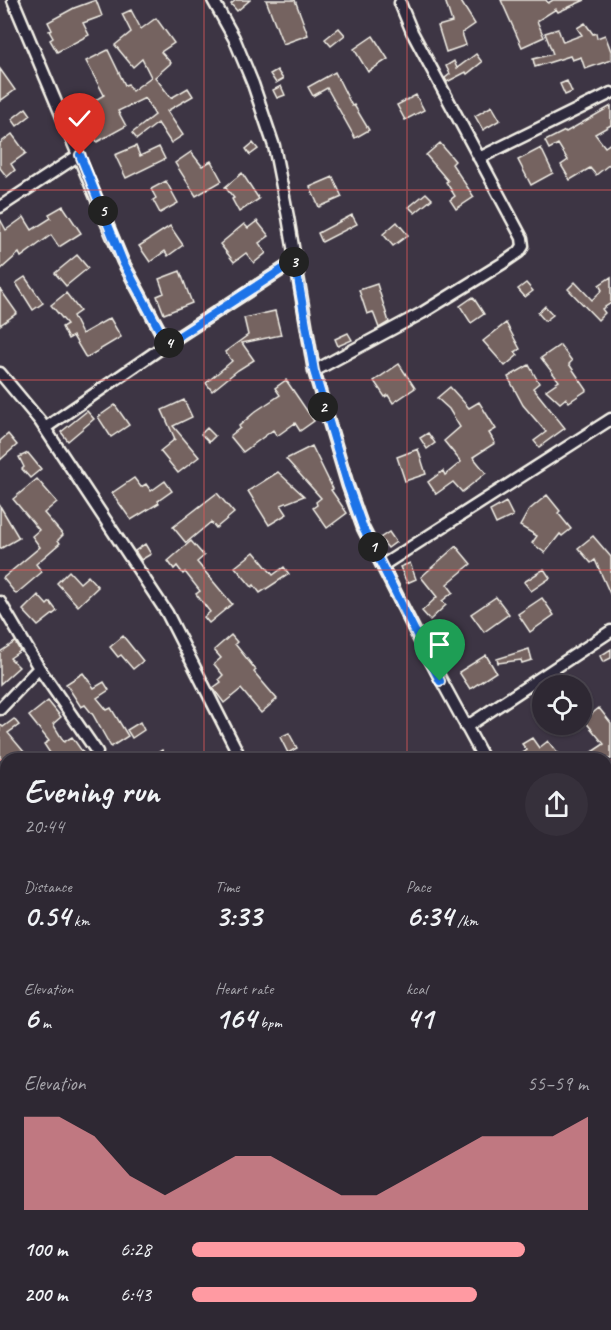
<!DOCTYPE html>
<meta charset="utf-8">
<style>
body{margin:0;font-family:Caveat,sans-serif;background:#36303b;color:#f1f3f6;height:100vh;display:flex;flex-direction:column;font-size:22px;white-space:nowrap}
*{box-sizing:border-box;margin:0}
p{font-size:20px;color:#a7a6ac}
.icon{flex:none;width:33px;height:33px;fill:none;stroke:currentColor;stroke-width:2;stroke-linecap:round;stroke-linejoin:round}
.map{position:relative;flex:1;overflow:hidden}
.drawer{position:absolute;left:0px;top:753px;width:612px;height:578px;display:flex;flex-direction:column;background:#2e2833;border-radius:18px 18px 0 0;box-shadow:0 2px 4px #0004,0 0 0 2px #49444e}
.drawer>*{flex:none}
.controls{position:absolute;left:532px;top:675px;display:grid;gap:12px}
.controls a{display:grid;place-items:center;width:60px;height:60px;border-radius:50%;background:#2e2833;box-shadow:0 2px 4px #0004,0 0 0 2px #49444e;font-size:30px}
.pin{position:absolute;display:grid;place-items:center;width:51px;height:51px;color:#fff;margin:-62px -26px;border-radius:50% 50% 50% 0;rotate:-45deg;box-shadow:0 0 6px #0007}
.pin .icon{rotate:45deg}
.km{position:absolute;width:30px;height:30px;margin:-15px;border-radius:50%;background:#222;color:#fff;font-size:16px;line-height:30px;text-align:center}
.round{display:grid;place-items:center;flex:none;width:63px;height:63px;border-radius:32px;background:#36303b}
.head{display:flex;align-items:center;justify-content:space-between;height:102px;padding:0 24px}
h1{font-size:33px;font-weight:700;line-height:45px}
.metrics{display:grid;grid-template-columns:repeat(3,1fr);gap:9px;height:102px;padding:6px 24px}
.metrics div{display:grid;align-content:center}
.metrics b{font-size:30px;font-weight:700}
.metrics small{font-size:16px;font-weight:400}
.metrics p{font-size:16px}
.chart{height:168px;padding:12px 24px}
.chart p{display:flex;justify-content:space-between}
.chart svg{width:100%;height:108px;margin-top:6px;fill:#ff9aa2;opacity:.7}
ul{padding:0 24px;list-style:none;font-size:20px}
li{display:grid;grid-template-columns:96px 72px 1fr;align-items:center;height:45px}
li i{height:15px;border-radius:8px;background:#ff9aa2}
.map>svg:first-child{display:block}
</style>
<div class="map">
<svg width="611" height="1330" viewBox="0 0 611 1330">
<rect width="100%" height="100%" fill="#3d3544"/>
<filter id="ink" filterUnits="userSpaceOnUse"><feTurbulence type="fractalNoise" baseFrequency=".0167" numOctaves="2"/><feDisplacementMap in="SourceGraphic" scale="12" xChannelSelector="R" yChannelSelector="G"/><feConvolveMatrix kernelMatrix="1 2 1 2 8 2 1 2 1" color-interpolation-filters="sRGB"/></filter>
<g filter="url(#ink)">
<!-- building -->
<path fill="#756361" stroke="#f4f1e8" stroke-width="1.5" d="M96 0 102 16 83 23 89 35 57 52 50 40 53 38 49 31 52 30 48 22 74 8Z
M236 0H250L237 11 231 4Z
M266 0H295L308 35 283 44Z
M445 0H460L475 24 462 33 466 45 446 52 438 26 452 22Z
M501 0H546L548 3 553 0H585L558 12 556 9 537 21 544 37 522 47Z
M131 10 141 29 156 18 174 43 161 52 171 63 155 77 171 98 188 88 193 96 167 111 183 135 171 143 158 123 137 139 132 133 155 115 145 98 118 111 126 126 97 142 80 109 104 95 86 61 108 50 125 85 128 84 132 91 151 77 142 59 133 67 115 45 131 32 122 14Z
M585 23 593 34 596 33 597 38 605 35 611 51V60L585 69 581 57 572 60 570 56 535 67 533 59 553 54 545 33 558 29 563 42 582 35 577 28Z
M339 28 345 35 331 46 325 39Z
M373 36 388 59 368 72 354 49Z
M476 54 482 62 467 74 466 72 447 82 445 78 450 74 446 66 454 61 457 68Z
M0 69 15 90 0 101Z
M277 70 283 79 276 83 270 74Z
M335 72 352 106 354 105 369 130 355 138 327 88 313 96 308 87Z
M567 81 572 92 565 95 560 84Z
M281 86 285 95 277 98 273 90Z
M416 95 424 110 405 120 397 105Z
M492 106 500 120 483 130 475 116Z
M611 106V125L595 134 605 147 611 143V163L596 175 590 168 570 180 561 165 568 160 558 144 549 149 545 141 565 131 566 132Z
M26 108 31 115 17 126 12 119Z
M12 134 26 153 11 164 15 170 7 177 0 168V143Z
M253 143 258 149 250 155 246 149Z
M440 143 455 161 452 164 474 197 456 209 450 200 455 196 446 182 448 181 426 155Z
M136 146 140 156 159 147 165 159 126 178 115 155Z
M541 148 553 173 531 185 518 160Z
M191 152 202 166 211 161 222 181 196 196 175 163Z
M242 173 259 199 239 212 232 199 234 198 225 187Z
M333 177 342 197 319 207 310 187Z
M166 181 178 203 160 213 153 200 156 198 151 189Z
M426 193 432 199 415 213 409 207Z
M63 206 81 233 59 247 51 235 21 257 19 253 0 270V219L6 230 24 217 32 230 51 218 49 214Z
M352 215 357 224 322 242 318 233Z
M257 221 269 236 259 243 266 253 254 263 246 253 234 262 220 244 244 224 248 228Z
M397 222 408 235 393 246 383 234Z
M170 226 183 245 168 256 165 251 150 262 139 246Z
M77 255 88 268 66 286 55 273Z
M180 271 192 303 164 314 157 296 164 293 159 279Z
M25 277 43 303 33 310 16 283Z
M611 277V303L602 309 605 313 598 320 568 289 575 282 592 300 602 290 599 285Z
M526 283 533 291 525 297 518 289Z
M377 284 389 322 379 328 373 312 367 314 359 290Z
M0 289 17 313 0 325Z
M66 293 80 311 73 316 82 334 110 318 121 337 86 358 73 336 68 339 62 327 67 324 51 305Z
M473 297 484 314 471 323 460 306Z
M545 306 553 315 545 321 538 313Z
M275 311 281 335 242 343 254 360 238 370 212 391 206 383 232 361 225 352 248 335 244 318Z
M506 323 520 349 515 352 518 355 505 366 483 341Z
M348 333 352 340 338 346 335 339Z
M560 345 572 361 569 364 587 390 569 402 566 398 560 403 546 390 559 381 541 358Z
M399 364 415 388 393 403 388 395 385 397 374 381Z
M529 365 539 383 533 388 565 428 539 447 534 441 546 432 523 405 508 377Z
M286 380 314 421 300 431 295 423 277 436 273 430 243 452 230 436 240 428 239 426 256 411 280 395 275 388Z
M450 387 469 408 479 402 496 429 489 433 495 443 473 457 486 473 462 492 453 482 436 494 428 482 443 471 445 475 461 462 444 441 460 427 449 409 437 398Z
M184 400 192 417 173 426 199 457 178 473 160 451 175 439 162 410Z
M115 405 129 425 111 437 98 417Z
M87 411 94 419 68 441 61 432Z
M207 428 215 436 209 442 201 434Z
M428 433 435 443 427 449 420 438Z
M8 434 17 445 0 460V441Z
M312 446 333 489 331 490 347 513 327 528 313 508 317 505 316 502 321 498 286 459Z
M418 449 426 474 405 481 397 457Z
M28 453 41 469 30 478 22 469 24 467 19 457Z
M278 472 304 496 281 505 287 514 269 525 248 491Z
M134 478 141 487 146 484 151 491 165 481 172 491 158 501 159 503 131 520 112 493Z
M37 479 57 502 44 513 63 535 58 540 60 543 36 564 42 572 16 594 3 578 40 547 32 536 39 530 13 499Z
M217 493 234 513 216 528 211 522 186 543 173 527Z
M547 495 560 511 558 513 571 529 562 536 560 534 545 553 532 543 537 536 520 526 529 510Z
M506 502 513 516 496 524 490 511Z
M0 506 19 538 0 549Z
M389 532 396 542 388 548 380 538Z
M593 536 611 557V596L595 560 591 563 578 548Z
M191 541 204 556 197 562 232 604 209 623 204 617 210 612 196 594 200 591 185 572 183 574 177 566 174 569 168 561Z
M145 544 151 554 141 560 135 551Z
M456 546 471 564 447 584 453 592 442 601 446 605 430 620 422 611 437 597 421 577Z
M254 552 273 575 284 567 289 574 260 593 254 585 252 587 235 567Z
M410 563 416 579 407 583 400 567Z
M544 569 550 578 531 591 524 582Z
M69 571 80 583 88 576 98 587 78 606 57 583Z
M38 595 47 605 50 602 57 611 38 626 23 610Z
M496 597 509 614 484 632 471 614Z
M542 598 554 615 530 632 518 614Z
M231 635 237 642 235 644 256 670 254 672 277 699 261 713 241 689 224 703 213 688 221 682 219 679 223 675 214 664 221 658 214 650Z
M123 636 143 661 133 669 121 655 118 657 110 647Z
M15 642 20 651 10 658 19 667 0 684V652Z
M529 649 532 660 522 663 521 660 498 663 497 659Z
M611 649V658L603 662 600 656Z
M486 655 496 672 470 689 459 672Z
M83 673 94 688 104 682 109 690 97 698 107 710 111 708 128 736 111 747 93 715 85 705 81 707 66 684Z
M48 701 61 717 53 724 64 742 72 737 84 754 77 759H41L50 753 44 744 49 741 29 716Z
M599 708 611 723V759H581L604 744 584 720Z
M14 719 19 725 8 733 30 759H0V724L3 727Z
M140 722 144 730 132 738 127 730Z
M289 733 297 748 288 753 280 737Z
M532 738 539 748 548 741 562 759H514L527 750 522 744Z
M162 750 168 759H148Z"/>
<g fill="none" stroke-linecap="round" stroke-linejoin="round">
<defs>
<path id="minor" d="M13 0 123 262 167 344
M213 0 234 38 253 84 274 146 288 217 314 371 348 486 363 528 421 643 484 759
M479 158 611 93
M0 207 79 155
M314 371 422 313 503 263 519 252 523 246 522 238 412 32 400 3
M0 373 40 421 167 613 237 751
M45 428 167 344 295 261
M383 565 611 419
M0 602 39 668 97 752 95 759
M0 709 39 668
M466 727 611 631
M606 848 611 844
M0 858 6 850
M606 956 611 963
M606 1086 611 1083
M606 1306 611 1304
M563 1324 567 1330
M258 1330 264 1324
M378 1330 385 1324
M525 1330 534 1324"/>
</defs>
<!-- minor casing -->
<use href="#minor" stroke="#f4f1e8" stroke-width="15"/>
<!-- minor -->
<use href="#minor" stroke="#2f2a3d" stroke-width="10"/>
</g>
</g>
<g fill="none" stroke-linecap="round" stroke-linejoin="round" filter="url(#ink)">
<defs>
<path id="route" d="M80 155 123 262 167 344 295 261 314 371 348 486 363 528 440 681"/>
</defs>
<!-- route casing -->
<use href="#route" stroke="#fff" stroke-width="12"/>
<!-- route -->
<use href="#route" stroke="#1a73e8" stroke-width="8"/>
</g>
<!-- grid -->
<path fill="none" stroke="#de5a58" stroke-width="1.5" stroke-opacity="0.55" d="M204 0V759M407 0V759M0 190H611M0 380H611M0 570H611M0 760H6M606 760H611M0 950H6M606 950H611M0 1140H6M606 1140H611M204 1324V1330M407 1324V1330"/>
</svg>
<div class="controls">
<a><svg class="icon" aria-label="locate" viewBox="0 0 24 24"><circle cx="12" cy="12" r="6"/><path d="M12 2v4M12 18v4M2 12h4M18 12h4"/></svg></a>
</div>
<div class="pin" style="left:440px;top:681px;background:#1e9e55"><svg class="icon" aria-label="arrive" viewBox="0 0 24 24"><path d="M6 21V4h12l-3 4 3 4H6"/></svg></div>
<div class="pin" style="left:80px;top:155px;background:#d93025"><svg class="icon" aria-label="check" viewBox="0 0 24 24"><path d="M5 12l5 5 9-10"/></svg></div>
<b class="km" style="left:373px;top:547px">1</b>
<b class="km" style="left:323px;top:407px">2</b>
<b class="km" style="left:294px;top:262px">3</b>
<b class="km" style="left:169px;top:343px">4</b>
<b class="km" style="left:103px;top:211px">5</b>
<section class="drawer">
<div class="head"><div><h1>Evening run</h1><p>20:44</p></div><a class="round"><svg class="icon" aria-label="share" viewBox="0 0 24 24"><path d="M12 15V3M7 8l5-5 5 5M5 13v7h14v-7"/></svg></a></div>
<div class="metrics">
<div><p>Distance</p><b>0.54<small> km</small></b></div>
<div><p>Time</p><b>3:33</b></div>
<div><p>Pace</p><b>6:34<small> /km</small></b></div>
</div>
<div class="metrics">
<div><p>Elevation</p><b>6<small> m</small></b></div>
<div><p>Heart rate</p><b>164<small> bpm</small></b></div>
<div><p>kcal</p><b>41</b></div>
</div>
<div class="chart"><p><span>Elevation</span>55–59 m</p>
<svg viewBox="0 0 160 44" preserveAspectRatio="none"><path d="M0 44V6L10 6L20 14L30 30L40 38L50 30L60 22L70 22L80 30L90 38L100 38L110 30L120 22L130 14L140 14L150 14L160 6V44z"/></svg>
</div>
<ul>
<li><b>100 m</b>6:28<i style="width:84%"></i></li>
<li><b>200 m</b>6:43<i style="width:72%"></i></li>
</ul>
</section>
</div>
